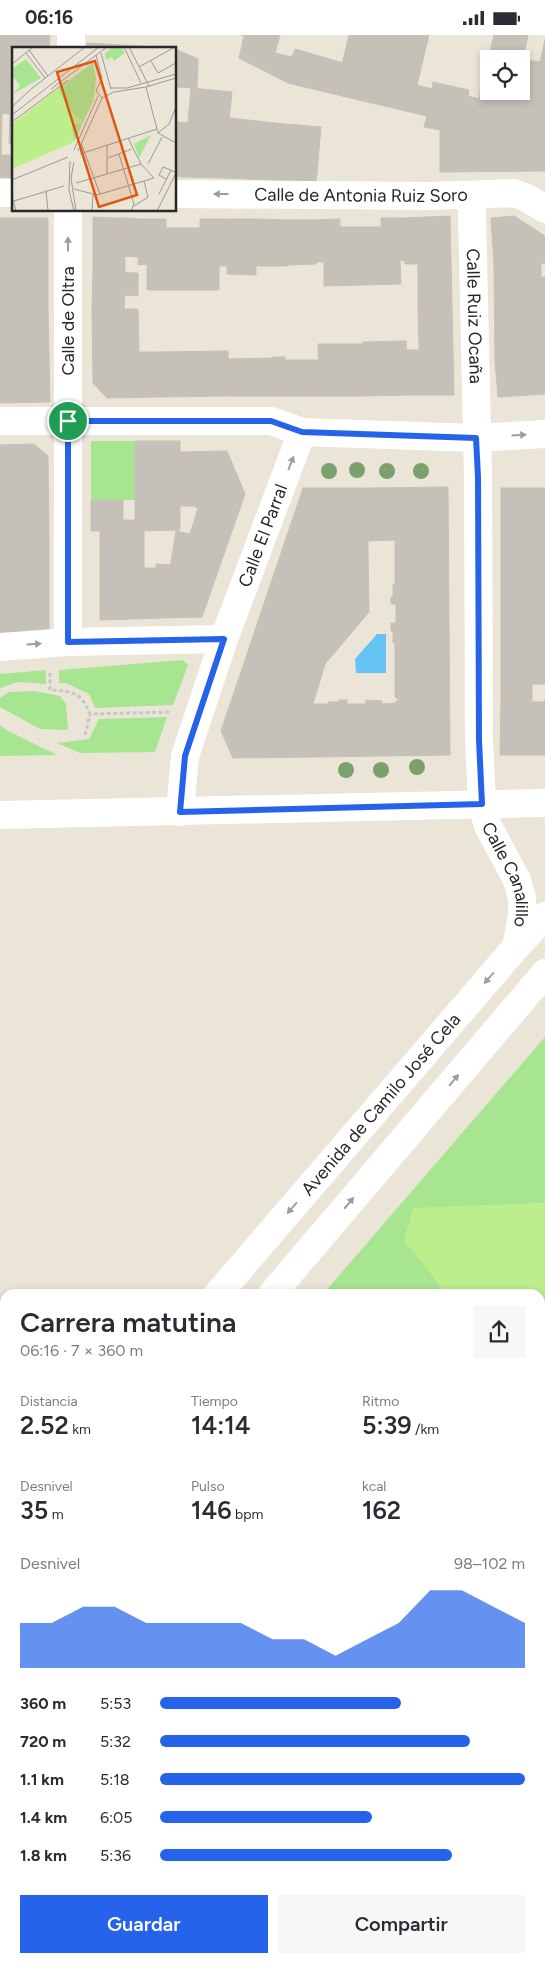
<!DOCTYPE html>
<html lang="es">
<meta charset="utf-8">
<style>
body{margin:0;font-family:Figtree,sans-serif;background:#f7f7f7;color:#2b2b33;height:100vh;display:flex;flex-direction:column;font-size:19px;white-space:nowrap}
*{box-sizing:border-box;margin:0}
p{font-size:16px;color:#7c7c81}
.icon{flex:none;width:28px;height:28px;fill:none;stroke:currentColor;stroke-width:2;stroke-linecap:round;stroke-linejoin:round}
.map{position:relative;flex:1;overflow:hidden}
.drawer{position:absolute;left:0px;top:1254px;width:545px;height:674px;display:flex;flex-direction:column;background:#fff;border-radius:15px 15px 0 0;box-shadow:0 2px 8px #0003}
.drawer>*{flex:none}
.fabs{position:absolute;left:480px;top:15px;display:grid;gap:10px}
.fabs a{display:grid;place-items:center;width:50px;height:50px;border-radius:0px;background:#fff;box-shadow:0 2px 8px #0003;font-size:25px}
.pin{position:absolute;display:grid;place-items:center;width:42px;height:42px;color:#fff;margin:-21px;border:2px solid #fff;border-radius:50%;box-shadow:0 1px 5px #0007}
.round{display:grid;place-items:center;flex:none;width:52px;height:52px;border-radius:0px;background:#f7f7f7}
.overview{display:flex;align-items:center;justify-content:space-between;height:85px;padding:0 20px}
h1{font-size:28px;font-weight:600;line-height:38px}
.figures{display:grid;grid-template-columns:repeat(3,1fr);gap:8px;height:85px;padding:5px 20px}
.figures div{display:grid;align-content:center}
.figures b{font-size:25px;font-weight:600}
.figures small{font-size:14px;font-weight:400}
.figures p{font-size:14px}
.chart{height:140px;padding:10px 20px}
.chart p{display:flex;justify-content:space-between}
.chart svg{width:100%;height:90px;margin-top:5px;fill:#2563eb;opacity:.7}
.cta{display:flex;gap:10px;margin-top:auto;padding:10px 20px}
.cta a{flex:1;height:58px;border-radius:0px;background:#2563eb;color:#fff;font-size:20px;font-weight:600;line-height:58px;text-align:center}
.cta a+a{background:#f7f7f7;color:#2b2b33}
ul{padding:0 20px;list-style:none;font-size:16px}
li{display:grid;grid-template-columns:80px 60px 1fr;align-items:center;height:38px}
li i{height:12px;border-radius:6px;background:#2563eb}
.status{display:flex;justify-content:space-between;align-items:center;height:35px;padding:0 25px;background:#fff;direction:ltr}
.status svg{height:14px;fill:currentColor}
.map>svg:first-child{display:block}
</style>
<div class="status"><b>06:16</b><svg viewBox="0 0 49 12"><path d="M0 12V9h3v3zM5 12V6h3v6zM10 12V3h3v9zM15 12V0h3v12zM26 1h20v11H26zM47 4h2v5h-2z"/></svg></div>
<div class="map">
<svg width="545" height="1927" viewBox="0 0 545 1927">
<rect width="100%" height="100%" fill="#ebe5d8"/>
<!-- green -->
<path fill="#a7e591" d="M91 406H135L136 465H91Z
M183 625 188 630 173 670 95 673 89 659 66 648H59V635Z
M46 635V649L18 647 0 653V639Z
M35 656 60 661 66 669 68 695 40 694 0 672V663L9 657Z
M167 682 155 717 80 718 57 708 89 704 99 684Z
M0 690 6 695 57 720 0 721Z
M545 1002V1168L413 1174 436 1245 443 1259H323Z
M0 1424H5V1575L0 1574Z
M540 1429 545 1448V1728L540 1730Z"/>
<!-- pitch -->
<path fill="#bdee8c" d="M545 1168V1448L540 1429V1259H443L436 1245 404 1206 413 1173Z"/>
<!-- water -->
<path fill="#65c3f4" d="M377 599H386V638H356L355 624Z
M5 1451V1553L0 1549V1452Z"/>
<!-- building -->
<path fill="#c6c1b8" stroke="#c6c1b2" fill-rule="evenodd" d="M0 0H50L49 14H14V26L0 25Z
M241 0H280L275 18 292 22 295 14 343 28 340 38 326 35 321 56 288 48 239 23 244 1Z
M349 0H429L417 50 432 54 433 47 469 55 468 61 479 64 494 0H528L523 24 540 27 545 5V136L440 137V95L424 92 427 81 321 56 326 35 340 38ZM489 24H521V56H489Z
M87 8 172 13 174 14H87Z
M175 14 198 24 197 53 175 52Z
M0 25 14 26V51L0 50Z
M0 50 14 51V109H9L10 79 0 78Z
M191 53 232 57 223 143 183 142Z
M0 78H2L1 142H0Z
M230 83 275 88 270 145 223 143Z
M175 87 188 88 183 142 175 141Z
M275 88 321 92 316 149 270 145Z
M13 109 14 143 1 142V120H12Z
M450 181 452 271 418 272V229H405L404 183Z
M514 181 545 201V228L494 229 491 183Z
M93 182 115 183V206L93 205Z
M0 183H48V209H24V223H17V238H0Z
M115 183H127V206H115Z
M127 183 139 184 138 207 127 206Z
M381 183H404L405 226 400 225 401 249 324 251V227H316L315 185 340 184V192H381Z
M139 184H166V193H200V184H228L227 231H219V255H147V229L138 230Z
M228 184H256V240L227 239Z
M256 184 286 185 287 231H256Z
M286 185H315L316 229 287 230Z
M93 205 138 207V222L125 221V237L93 236Z
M24 209H48V275H0V238H17V223H24Z
M541 228V242H545V310L533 311 534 324 495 326 494 229Z
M93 236 138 238V261L125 260 124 274H92Z
M452 271 454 360H408L406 315H419L418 272Z
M92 274H138L139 317H157V362L107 363 93 348Z
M0 275H48L50 367 0 368Z
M406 306 408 360 364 361 363 307Z
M318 309H363L364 361H319Z
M545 310V359L498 362 495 326 534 324 533 311Z
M228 316 229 361 157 362V317Z
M273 322H285V325H318L319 361H273Z
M273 323V361H229L228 324Z
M135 406H180V495L135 496Z
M34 409 48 421 49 499 0 498V410Z
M227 416 245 459 202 582 162 583 176 496 190 499 198 473 194 471H180V417Z
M448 452 450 720 313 722V669H328V667H339V665H347V669H366V665L382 666V669L396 668V666H400L395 662V608H393V596H391V588H396V569H391V562H393V549L395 550V505L368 506 367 453Z
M303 453H367L369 577 325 629 313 669V722L233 723 221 696Z
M501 453H545V649H532V666H501Z
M91 465H123V485H136L135 496H91Z
M100 496H144V533H156V529L171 530 162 583 100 585Z
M0 498 49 499V596L0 598Z
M545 665V720H500L501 666 543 667Z"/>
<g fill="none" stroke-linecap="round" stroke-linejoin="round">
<!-- highway-tunnel -->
<path stroke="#c4bfb5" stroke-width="28" stroke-dasharray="28 14" stroke-linecap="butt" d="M540 1810 545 1809"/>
<!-- path -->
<path stroke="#c7c7c7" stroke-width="3" stroke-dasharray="4 2.5" stroke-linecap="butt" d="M50 638V655C72 656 81 657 90 679L169 677
M85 700 90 679
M25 1927 36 1923"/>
<!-- minor -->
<g stroke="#fff" stroke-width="28">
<path d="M71 14V0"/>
<path d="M0 158H14"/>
<path id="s1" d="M175 159 429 161 514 158 527 163 545 174"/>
<path id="s2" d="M477 160 473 169 472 177 478 442 479 705 482 769 488 791 517 845 522 863V880L516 912"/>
<path d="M0 386H271L302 397 476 403 545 399"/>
<path d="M68 607V175"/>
<path d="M0 612 68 607 224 604"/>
<path id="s3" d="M180 777 185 721 224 604 302 397"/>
<path d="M0 780 545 768"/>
<path id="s4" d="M218 1259 516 912 545 881"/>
<path d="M272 1259 545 938"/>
<path d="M0 1396 5 1395"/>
<path d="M0 1599 5 1600"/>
<path d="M0 1644 5 1639"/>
<path d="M540 1744 545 1742"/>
<path d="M64 1927 74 1922"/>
</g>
<!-- highway -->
<path stroke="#ffa950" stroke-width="28" d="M540 1777 545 1776
M540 1847 545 1845
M540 1897 545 1895
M128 1927 140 1922
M220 1927 232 1922
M318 1927 330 1922
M459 1927 471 1922"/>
</g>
<!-- trees -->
<g fill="#7ba06d">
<circle cx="357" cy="435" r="8"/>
<circle cx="329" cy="436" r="8"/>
<circle cx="387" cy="436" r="8"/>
<circle cx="421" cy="436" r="8"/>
<circle cx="417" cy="732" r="8"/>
<circle cx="346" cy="735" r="8"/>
<circle cx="381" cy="735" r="8"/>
</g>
<!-- one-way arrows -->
<defs><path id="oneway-solid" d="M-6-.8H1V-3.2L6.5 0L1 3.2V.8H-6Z" transform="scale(1.25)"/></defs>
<g fill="#9e9e9e">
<use href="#oneway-solid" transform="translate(221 159) rotate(-180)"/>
<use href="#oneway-solid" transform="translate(68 209) rotate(-90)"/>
<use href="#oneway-solid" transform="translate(519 400) rotate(-3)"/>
<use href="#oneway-solid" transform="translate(291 428) rotate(-69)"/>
<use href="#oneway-solid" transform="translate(34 609) rotate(-4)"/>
<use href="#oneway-solid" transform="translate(489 943) rotate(131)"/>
<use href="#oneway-solid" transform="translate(454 1045) rotate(-50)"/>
<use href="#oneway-solid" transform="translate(349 1168) rotate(-50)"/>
<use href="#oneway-solid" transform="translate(292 1173) rotate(131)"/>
</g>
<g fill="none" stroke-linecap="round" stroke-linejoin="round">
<defs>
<path id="route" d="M68 386H271L302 397 476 403 478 442 479 705 482 769 180 777 185 721 224 604 68 607Z"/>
</defs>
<!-- route casing -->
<use href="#route" stroke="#fff" stroke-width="10"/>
<!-- route -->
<use href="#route" stroke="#2563eb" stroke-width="6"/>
</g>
<g text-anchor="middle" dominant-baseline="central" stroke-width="5" stroke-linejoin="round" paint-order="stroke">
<!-- street labels -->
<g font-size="18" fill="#282828" stroke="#fff">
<text stroke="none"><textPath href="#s1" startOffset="186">Calle de Antonia Ruiz Soro</textPath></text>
<text stroke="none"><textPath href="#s2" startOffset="122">Calle Ruiz Ocaña</textPath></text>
<text transform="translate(68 286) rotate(-90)">Calle de Oltra</text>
<text stroke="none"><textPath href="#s3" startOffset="290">Calle El Parral</textPath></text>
<text stroke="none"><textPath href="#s2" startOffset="686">Calle Canalillo</textPath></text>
<text stroke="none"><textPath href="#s4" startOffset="250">Avenida de Camilo José Cela</textPath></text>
</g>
</g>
<!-- overview -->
<g transform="translate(12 12)">
<rect width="164" height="164" fill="#ebe5d8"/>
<path d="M101 0H109L113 6 102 14 100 10 94 13 93 6ZM14 12 29 31 1 47 8 39 0 29V22ZM81 16 84 31 82 52 62 95 59 79 70 75 60 66 45 42ZM139 88 127 111 122 97Z" fill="#a7e591"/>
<path d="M45 42 60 65 71 73 59 79 62 95 0 122V77Z" fill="#bdee8c"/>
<path fill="none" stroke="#9d9992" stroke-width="1" d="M112 0 129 36M117 0 137 39M17 3 36 29M14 6 33 31M89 6 99 42M84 8 90 31 84 44 90 51 102 45 134 40 164 31M139 14 146 26 164 16M0 17 21 0M127 20 163 0M134 40 146 86 164 96M99 41H115L164 27M39 42 95 0M18 43 73 0M0 60 19 42M0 68 87 0M0 75 56 33M146 86 157 77 164 60M69 96 88 147M62 103 86 49M66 104 90 51M68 107 145 82M107 107 122 157 119 164M96 111 120 102M58 114 57 143 62 164M62 115 59 131 64 164M136 117 150 90M95 127V98M0 133 56 110M64 136 129 117M62 142 85 148 142 131 129 117 116 91M34 144 36 164M147 147 159 123 151 120 147 128 154 132M0 149 4 164M2 154 52 139M122 159 136 150 132 134M80 164 81 147M145 164 164 126 159 123"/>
<path fill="#de570d" fill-opacity="0.15" stroke="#de570d" stroke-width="2.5" d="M83 14 125 148 87 160 45 25Z"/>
<rect width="164" height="164" fill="none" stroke="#282828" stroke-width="2.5"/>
</g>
</svg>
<div class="fabs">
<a><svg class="icon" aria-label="locate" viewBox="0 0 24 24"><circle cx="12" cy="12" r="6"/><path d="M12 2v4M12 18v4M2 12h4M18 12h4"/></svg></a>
</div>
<div class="pin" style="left:68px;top:386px;background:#1e9e55"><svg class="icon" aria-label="arrive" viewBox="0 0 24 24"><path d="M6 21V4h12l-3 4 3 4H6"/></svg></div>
<section class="drawer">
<div class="overview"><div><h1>Carrera matutina</h1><p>06:16 · 7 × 360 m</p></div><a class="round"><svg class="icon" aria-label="share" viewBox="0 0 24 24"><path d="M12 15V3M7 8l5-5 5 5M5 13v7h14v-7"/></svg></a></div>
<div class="figures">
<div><p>Distancia</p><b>2.52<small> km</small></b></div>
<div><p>Tiempo</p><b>14:14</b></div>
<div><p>Ritmo</p><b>5:39<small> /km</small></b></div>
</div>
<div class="figures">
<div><p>Desnivel</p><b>35<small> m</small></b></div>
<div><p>Pulso</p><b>146<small> bpm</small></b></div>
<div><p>kcal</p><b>162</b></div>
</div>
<div class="chart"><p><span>Desnivel</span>98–102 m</p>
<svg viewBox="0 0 160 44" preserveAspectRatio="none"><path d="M0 44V22L10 22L20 14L30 14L40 22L50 22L60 22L70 22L80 30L90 30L100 38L110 30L120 22L130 6L140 6L150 14L160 22V44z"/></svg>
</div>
<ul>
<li><b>360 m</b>5:53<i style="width:66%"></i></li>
<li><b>720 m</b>5:32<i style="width:85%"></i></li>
<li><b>1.1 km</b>5:18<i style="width:100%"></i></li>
<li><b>1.4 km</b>6:05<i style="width:58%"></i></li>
<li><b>1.8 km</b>5:36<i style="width:80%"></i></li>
</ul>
<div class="cta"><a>Guardar</a><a>Compartir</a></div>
</section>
</div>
